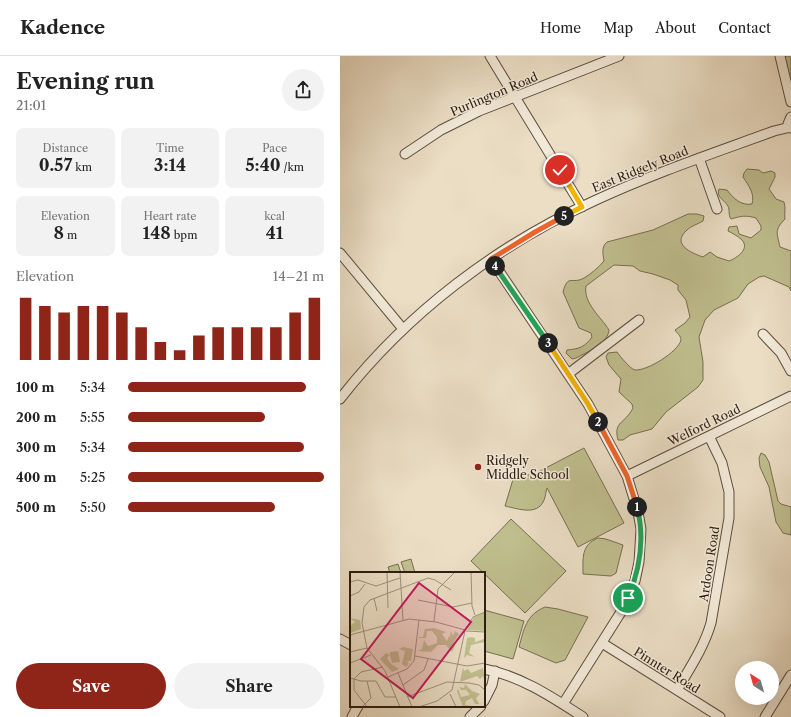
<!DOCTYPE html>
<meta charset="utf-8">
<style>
body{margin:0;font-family:"Libre Caslon Text",serif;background:#f2f2f2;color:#222;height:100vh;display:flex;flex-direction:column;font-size:15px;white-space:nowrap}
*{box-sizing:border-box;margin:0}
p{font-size:13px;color:#767676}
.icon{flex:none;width:22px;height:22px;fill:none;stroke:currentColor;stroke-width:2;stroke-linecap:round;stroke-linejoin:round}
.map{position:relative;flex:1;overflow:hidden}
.sheet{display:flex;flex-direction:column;background:#fff;width:340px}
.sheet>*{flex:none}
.needle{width:26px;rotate:323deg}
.buttons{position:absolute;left:395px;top:605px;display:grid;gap:8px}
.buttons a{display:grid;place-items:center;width:44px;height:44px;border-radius:50%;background:#fff;box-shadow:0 4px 16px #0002;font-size:20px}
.pin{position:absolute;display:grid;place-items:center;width:34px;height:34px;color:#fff;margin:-17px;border:2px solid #fff;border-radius:50%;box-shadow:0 1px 4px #0007}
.km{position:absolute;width:20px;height:20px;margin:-10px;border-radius:50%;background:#222;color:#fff;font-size:11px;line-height:20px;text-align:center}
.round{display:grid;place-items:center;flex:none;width:42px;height:42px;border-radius:21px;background:#f2f2f2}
.headline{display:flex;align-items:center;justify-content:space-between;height:68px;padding:0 16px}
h1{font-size:22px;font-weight:800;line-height:30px}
.metrics{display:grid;grid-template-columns:repeat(3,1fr);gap:6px;height:68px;padding:4px 16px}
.metrics div{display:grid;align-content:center;border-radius:8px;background:#f2f2f2;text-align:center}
.metrics b{font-size:17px;font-weight:800}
.metrics small{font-size:11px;font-weight:400}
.metrics p{font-size:11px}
.chart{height:112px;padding:8px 16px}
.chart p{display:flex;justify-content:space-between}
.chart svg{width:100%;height:72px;margin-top:4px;stroke:#8f2418;stroke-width:6}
.primary-button{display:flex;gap:8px;margin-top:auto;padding:8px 16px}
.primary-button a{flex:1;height:46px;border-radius:24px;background:#8f2418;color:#fff;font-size:16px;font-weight:800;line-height:46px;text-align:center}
.primary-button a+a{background:#f2f2f2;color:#222}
ul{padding:0 16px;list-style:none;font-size:13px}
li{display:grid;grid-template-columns:64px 48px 1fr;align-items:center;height:30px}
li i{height:10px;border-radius:5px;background:#8f2418}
header{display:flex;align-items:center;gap:24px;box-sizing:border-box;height:56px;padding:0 20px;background:#fff;border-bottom:1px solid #e0e0e0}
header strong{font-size:19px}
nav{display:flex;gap:22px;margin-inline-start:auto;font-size:14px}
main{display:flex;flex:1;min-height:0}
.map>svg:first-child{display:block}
</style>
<header>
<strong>Kadence</strong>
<nav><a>Home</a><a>Map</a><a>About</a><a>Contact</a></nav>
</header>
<main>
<section class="sheet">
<div class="headline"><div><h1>Evening run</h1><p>21:01</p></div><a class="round"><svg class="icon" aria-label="share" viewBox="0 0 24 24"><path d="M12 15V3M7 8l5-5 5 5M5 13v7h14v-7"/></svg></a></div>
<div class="metrics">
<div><p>Distance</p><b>0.57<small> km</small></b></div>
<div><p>Time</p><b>3:14</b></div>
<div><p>Pace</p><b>5:40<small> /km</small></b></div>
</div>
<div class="metrics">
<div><p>Elevation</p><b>8<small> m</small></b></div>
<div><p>Heart rate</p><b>148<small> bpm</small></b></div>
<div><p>kcal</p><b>41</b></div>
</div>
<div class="chart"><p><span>Elevation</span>14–21 m</p>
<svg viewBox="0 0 160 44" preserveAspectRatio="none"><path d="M5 44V6M15 44V11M25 44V15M35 44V11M45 44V11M55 44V15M65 44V24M75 44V33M85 44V38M95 44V29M105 44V24M115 44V24M125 44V24M135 44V24M145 44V15M155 44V6"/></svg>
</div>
<ul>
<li><b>100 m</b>5:34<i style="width:91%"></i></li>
<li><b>200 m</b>5:55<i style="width:70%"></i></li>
<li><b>300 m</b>5:34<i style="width:90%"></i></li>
<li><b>400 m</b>5:25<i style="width:100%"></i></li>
<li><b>500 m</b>5:50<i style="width:75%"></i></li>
</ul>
<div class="primary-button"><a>Save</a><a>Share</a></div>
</section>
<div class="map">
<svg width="451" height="661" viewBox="0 0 451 661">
<rect width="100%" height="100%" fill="#ebdec5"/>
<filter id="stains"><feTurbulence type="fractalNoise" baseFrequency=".005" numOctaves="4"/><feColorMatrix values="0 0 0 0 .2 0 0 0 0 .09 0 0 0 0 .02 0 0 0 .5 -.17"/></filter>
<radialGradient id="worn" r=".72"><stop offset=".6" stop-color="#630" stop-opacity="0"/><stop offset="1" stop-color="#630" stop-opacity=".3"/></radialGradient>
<!-- green -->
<path fill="#c0bf8f" stroke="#776e50" d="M444 0H451V30Z
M407 113 419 114 423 117 431 115 435 117V121L429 133 436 143 444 146C446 152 444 157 445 163 434 174 437 177 440 191L451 195V235L449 231 424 220 419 221 408 228 398 242 374 254 365 264 359 281 363 306V324L358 331 326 356 312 373 290 379 283 384H278C273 365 285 368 293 352L292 348 279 336 281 323 269 309 266 301 268 297 277 296C280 300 290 313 295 314 307 315 338 296 341 284 341 280 337 277 335 274L345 267 350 261 346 244 338 234V229L330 224 313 218 300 215 293 210 274 209 246 230C243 247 261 261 269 274 268 288 247 296 236 302L232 303 226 297 227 294C239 293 245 291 252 281L251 277 239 272 223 236C228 217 232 229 244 222 251 218 259 211 264 205 263 198 261 191 267 186L313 174 348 158H357L364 160 363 165C358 168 351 170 347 174 331 188 351 197 363 201L370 196 377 201 389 205C397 202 410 193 402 184 398 180 392 177 388 175L389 171 397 170 399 178 411 182 421 174V170L416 162C406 159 401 160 391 163 388 159 390 154 388 150 384 143 376 142 379 133L387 134C393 142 401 150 412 148 415 138 409 130 403 121L404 117Z
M244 392 284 467 238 491 207 432C206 434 206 438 205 441 200 461 179 453 165 450L174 420 178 417 201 421 198 416Z
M421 397 425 399 429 406 438 445 441 448 451 451V479L443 477 436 466 429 431 420 411 419 402Z
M171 463 226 515 185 557 131 505Z
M258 482 266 483 283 489 276 517 271 520 243 518C243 502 241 489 258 482Z
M71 503 75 517H65L61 506Z
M58 508 61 517H50L48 511Z
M205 551 218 553 248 561 225 604 216 607 179 591C184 573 186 559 205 551Z
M144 554 184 565 173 603 144 595Z"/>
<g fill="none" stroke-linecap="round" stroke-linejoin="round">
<defs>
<path id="minor" d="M150 0 242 151
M440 0 451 46
M451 61 448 68 451 72
M65 98 101 74 139 55 279 0
M359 102 377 153
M0 197 63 273
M151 203 248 348 287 420 298 456 301 473 300 490 299 506 295 525 281 556 223 648
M423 278 441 297 451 315
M228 318 299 264
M0 343C67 257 157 189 256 144 314 117 374 97 434 75L450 71
M287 420 451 340
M0 583 11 589
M262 587 380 661
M144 613C181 620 212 641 243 661
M337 634C350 612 364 591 371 567L389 462V436L382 407 369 380
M144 645 152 629 155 615
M12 661 18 650
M130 661 141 650
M425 661 451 619"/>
</defs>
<!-- minor casing -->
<use href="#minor" stroke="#5d4e3f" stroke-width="11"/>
<!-- minor -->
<use href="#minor" stroke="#f2ead9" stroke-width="9"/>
</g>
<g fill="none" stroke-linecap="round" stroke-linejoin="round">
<defs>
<path id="split-1" d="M288 542C300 513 305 482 297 451"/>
<path id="split-2" d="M258 366 287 420 297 451"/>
<path id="split-3" d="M208 287 248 348 258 366"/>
<path id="split-4" d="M155 210 208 287"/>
<path id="split-5" d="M155 210 151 203 195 176 224 160"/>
<path id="split-6" d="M220 114 242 151 224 160"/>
</defs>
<!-- split-1 casing -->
<use href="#split-1" stroke="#fff" stroke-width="8"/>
<!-- split-2 casing -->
<use href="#split-2" stroke="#fff" stroke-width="8"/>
<!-- split-3 casing -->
<use href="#split-3" stroke="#fff" stroke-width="8"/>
<!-- split-4 casing -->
<use href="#split-4" stroke="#fff" stroke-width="8"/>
<!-- split-5 casing -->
<use href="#split-5" stroke="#fff" stroke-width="8"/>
<!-- split-6 casing -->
<use href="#split-6" stroke="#fff" stroke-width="8"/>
<!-- split-1 -->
<use href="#split-1" stroke="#22a559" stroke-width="5"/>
<!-- split-2 -->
<use href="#split-2" stroke="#f0652b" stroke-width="5"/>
<!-- split-3 -->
<use href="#split-3" stroke="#f5b400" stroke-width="5"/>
<!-- split-4 -->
<use href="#split-4" stroke="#22a559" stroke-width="5"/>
<!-- split-5 -->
<use href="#split-5" stroke="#f0652b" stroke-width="5"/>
<!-- split-6 -->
<use href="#split-6" stroke="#f5b400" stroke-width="5"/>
</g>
<!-- markers -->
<circle fill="#8f2418" stroke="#f2ead9" stroke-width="1.5" cx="138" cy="411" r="4"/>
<g text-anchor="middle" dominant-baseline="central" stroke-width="3" stroke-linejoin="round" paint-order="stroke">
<!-- street labels -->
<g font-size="12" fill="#2e1e12" stroke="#f2ead9">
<text transform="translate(154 38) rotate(-23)">Purlington Road</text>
<text transform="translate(300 113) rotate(-22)">East Ridgely Road</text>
<text transform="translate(364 369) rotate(-26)">Welford Road</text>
<text transform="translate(369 508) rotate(-81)">Ardoon Road</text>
<text transform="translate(327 614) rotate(32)">Pinnter Road</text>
</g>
<!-- poi labels -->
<g font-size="12" fill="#2e1e12" stroke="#f2ead9" text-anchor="start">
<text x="146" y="404">Ridgely<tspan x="146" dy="14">Middle School</tspan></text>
</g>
</g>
<!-- overview -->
<g transform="translate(10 516)">
<rect width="135" height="135" fill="#ebdec5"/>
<path d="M135 40V59L117 58 124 45ZM0 46 10 48 11 57 0 61V54L5 50ZM84 56 96 60 92 62 97 69 99 64 103 67 100 64 101 59 103 64 105 59 109 62 103 71 105 74 102 80 96 73H88L81 80 68 79 72 77 74 68 78 74 87 71V65L82 59H77L76 66H69V65H73L75 57ZM121 65 125 66V70L134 67 135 70 121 73 119 81 125 85 117 83 114 86 117 66ZM53 75 63 77 61 89H57L59 92 56 95 52 92 55 79 49 77ZM48 79 50 90 42 91 40 83 37 86 41 92 49 97 42 100 30 87 36 81 40 83V80ZM113 95 114 99 118 97 121 101 133 96 135 109 133 104 130 107 127 104 110 110ZM115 112 122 119 130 122 126 126 129 132H125L122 126 116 129 115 133 130 135H113L107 119 108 117 111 125 120 123 116 118H111L109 115 114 116Z" fill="#c0bf8f"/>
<path fill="none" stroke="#9f917d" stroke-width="1" d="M37 0 38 36M50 0 53 48M121 0 122 34 125 43M0 10 8 8 26 14 50 6M0 24 9 20 15 12M24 26 27 39M68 28 103 35 122 31M84 49 88 17 105 0M116 57 123 45 135 40M116 59 135 60M0 63 59 47 86 50 115 58M0 80 17 76M65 84 117 94 135 91M0 91 21 83M48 101 62 135M38 105 57 97 64 89 69 48M0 106 11 109H26L35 125H46M53 113 74 98 78 87M100 122 106 135M57 125 97 110 119 111 129 113 135 118M12 135 21 126 17 109M17 135 4 118V107L11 100 33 95M50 135 35 99 17 76 12 51 14 35 20 28 78 6 85 8 101 18M69 135 87 129 102 118 115 59"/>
<path fill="#c2185b" fill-opacity="0.15" stroke="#c2185b" stroke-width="2" d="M69 11 121 50 63 126 11 87Z"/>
<rect width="135" height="135" fill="none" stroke="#2e1e12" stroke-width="2"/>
</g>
<rect width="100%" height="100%" filter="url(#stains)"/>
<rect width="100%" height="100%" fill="url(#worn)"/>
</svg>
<div class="buttons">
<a><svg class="needle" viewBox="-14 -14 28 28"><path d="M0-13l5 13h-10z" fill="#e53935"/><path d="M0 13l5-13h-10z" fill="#767676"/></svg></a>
</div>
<div class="pin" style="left:288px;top:542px;background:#1e9e55"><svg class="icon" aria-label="arrive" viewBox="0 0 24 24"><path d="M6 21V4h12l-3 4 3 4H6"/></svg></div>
<div class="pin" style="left:220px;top:114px;background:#d93025"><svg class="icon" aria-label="check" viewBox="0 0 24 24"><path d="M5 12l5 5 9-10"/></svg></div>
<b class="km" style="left:297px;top:451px">1</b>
<b class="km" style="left:258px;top:366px">2</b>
<b class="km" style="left:208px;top:287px">3</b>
<b class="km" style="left:155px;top:210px">4</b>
<b class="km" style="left:224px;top:160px">5</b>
</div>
</main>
